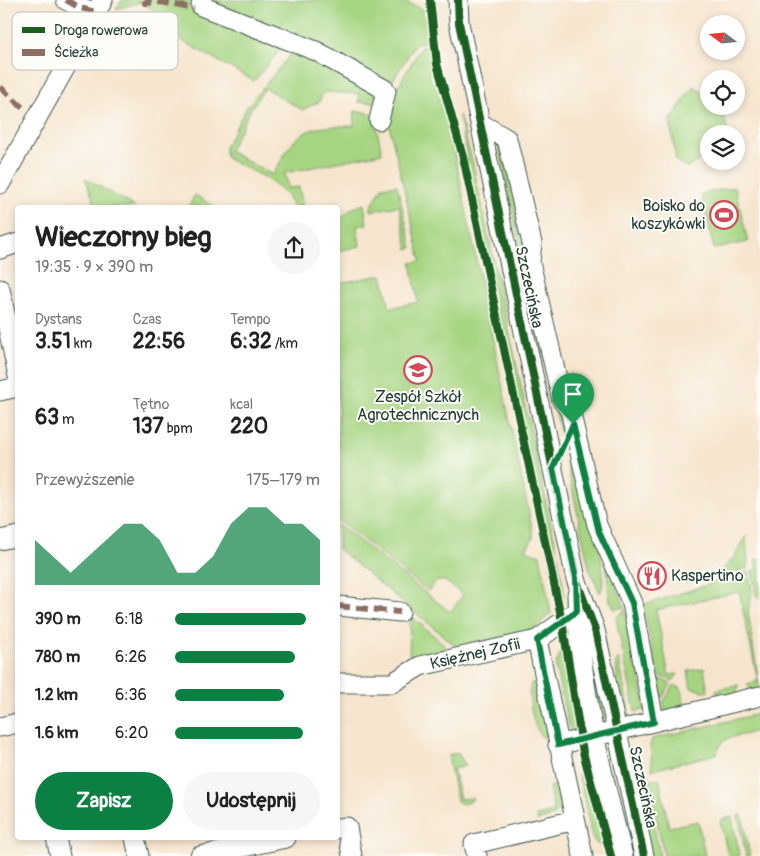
<!DOCTYPE html>
<html lang="pl">
<meta charset="utf-8">
<style>
body{margin:0;font-family:Pangolin,sans-serif;background:#f6f6f6;color:#222;height:100vh;display:flex;flex-direction:column;font-size:19px;white-space:nowrap}
*{box-sizing:border-box;margin:0}
p{font-size:16px;color:#767676}
.icon{flex:none;width:28px;height:28px;fill:none;stroke:currentColor;stroke-width:2;stroke-linecap:round;stroke-linejoin:round}
.map{position:relative;flex:1;overflow:hidden}
.panel{position:absolute;left:15px;top:205px;width:325px;height:635px;display:flex;flex-direction:column;background:#fff;border-radius:5px;box-shadow:0 2px 8px #0003}
.panel>*{flex:none}
.needle{width:32px;rotate:286deg}
.controls{position:absolute;left:700px;top:15px;display:grid;gap:10px}
.controls a{display:grid;place-items:center;width:45px;height:45px;border-radius:50%;background:#fff;box-shadow:0 2px 8px #0003;font-size:25px}
.pin{position:absolute;display:grid;place-items:center;width:42px;height:42px;color:#fff;margin:-51px -21px;border-radius:50% 50% 50% 0;rotate:-45deg;box-shadow:0 0 5px #0007}
.pin .icon{rotate:45deg}
.round{display:grid;place-items:center;flex:none;width:52px;height:52px;border-radius:26px;background:#f6f6f6}
.headline{display:flex;align-items:center;justify-content:space-between;height:85px;padding:0 20px}
h1{font-size:28px;font-weight:700;line-height:38px}
.metrics{display:grid;grid-template-columns:repeat(3,1fr);gap:8px;height:85px;padding:5px 20px}
.metrics div{display:grid;align-content:center}
.metrics b{font-size:21px;font-weight:700}
.metrics small{font-size:14px;font-weight:400}
.metrics p{font-size:14px}
.chart{height:140px;padding:10px 20px}
.chart p{display:flex;justify-content:space-between}
.chart svg{width:100%;height:90px;margin-top:5px;fill:#0b8043;opacity:.7}
.primary-button{display:flex;gap:10px;margin-top:auto;padding:10px 20px}
.primary-button a{flex:1;height:58px;border-radius:30px;background:#0b8043;color:#fff;font-size:20px;font-weight:700;line-height:58px;text-align:center}
.primary-button a+a{background:#f6f6f6;color:#222}
ul{padding:0 20px;list-style:none;font-size:16px}
li{display:grid;grid-template-columns:80px 60px 1fr;align-items:center;height:38px}
li i{height:12px;border-radius:6px;background:#0b8043}
.map>svg:first-child{display:block}
</style>
<div class="map">
<svg width="760" height="856" viewBox="0 0 760 856">
<rect width="100%" height="100%" fill="#fdfcf7"/>
<filter id="ink" filterUnits="userSpaceOnUse"><feTurbulence type="fractalNoise" baseFrequency=".02" numOctaves="2"/><feDisplacementMap in="SourceGraphic" scale="10" xChannelSelector="R" yChannelSelector="G"/><feConvolveMatrix kernelMatrix="1 2 1 2 8 2 1 2 1" color-interpolation-filters="sRGB"/></filter>
<filter id="wash" filterUnits="userSpaceOnUse"><feTurbulence type="fractalNoise" baseFrequency=".0096" numOctaves="4" result="noise"/><feDisplacementMap in="SourceGraphic" scale="20" xChannelSelector="R" yChannelSelector="G"/><feGaussianBlur stdDeviation="1.12" result="paint"/><feColorMatrix in="noise" values="0 0 0 0 0 0 0 0 0 0 0 0 0 0 0 0 0 1.4 0 .05"/><feComposite in="paint" operator="in"/></filter>
<g filter="url(#wash)">
<rect width="100%" height="100%" fill="#f6e5ce"/>
<!-- green -->
<path fill="#a6d481" stroke="#62885a" d="M122 0H195L280 46V50L254 81 161 29 167 17 146 6 145 1 116 9Z
M211 0H401L427 11 431 41 416 43 390 85Z
M432 46 533 533V538L526 550 540 555 551 613 532 631 457 647 338 549V524L450 612 463 595 445 581H436L428 591 338 520V283L382 275 390 308 418 302 411 263 421 261 385 108 421 47Z
M296 48 382 93 379 103 358 102 360 94 324 92 319 102 302 110 265 88 252 107 229 151 273 175C297 130 302 126 354 126L355 111 377 114 375 120 382 153 285 173 288 188 299 187 303 207H293C284 182 251 171 228 159L225 154V147L248 105Z
M693 86 709 95V106H722L728 134H709V154L687 168 676 161 670 121Z
M459 115 472 160 556 547 564 591 561 608 466 162 468 161Z
M497 139 501 142 565 418 562 440Z
M85 178 135 207H96Z
M397 185 412 248 408 249 399 206 371 211V207L382 187Z
M735 187 748 242 714 249 701 194Z
M195 195 215 207H188Z
M364 204 367 224 357 226 360 246 338 251V222L351 209Z
M569 440C577 468 614 572 600 593L589 568 567 464Z
M746 536 748 568 715 578 735 556Z
M760 559V598H759L756 595 752 571 756 569 755 560Z
M606 562 625 607 614 609 612 602H610Z
M749 572 752 593 748 611 760 691 751 690 747 684 758 681 739 592 656 610 669 675 678 674 673 681 660 676 656 668 643 605Z
M625 609 646 709 635 712 616 618Z
M410 615 446 646V649L409 658Z
M584 615 605 717 601 725H600Z
M566 632 570 633 582 717 580 726Z
M565 643 576 729 572 732 569 729 555 666Z
M619 659 630 718 622 714 619 706 616 662Z
M704 668 708 692 691 688 688 671Z
M658 678 671 684 662 698Z
M532 682 537 685 548 738 542 737C533 729 526 692 532 682Z
M674 685 681 688 685 707 665 712 663 702Z
M739 685 736 694 718 697 716 690Z
M758 714 760 721 757 730C742 739 720 732 717 754L652 770 650 745 652 739Z
M458 753 466 766 453 769 460 799 473 798 470 802 462 804 457 801 449 761V755Z
M634 756 640 759 643 773 634 775 630 757Z
M584 764 607 850 596 843 592 838 578 770 579 765Z
M659 778 669 827 698 821 705 856H664L649 780Z
M645 779 660 856H651L635 783 637 780Z
M555 785 560 808 552 817 537 821 536 816 554 812 549 787Z
M742 815 750 856H746L738 816Z
M732 817 740 856H728L720 820Z"/>
</g>
<g filter="url(#ink)">
<g fill="none" stroke-linecap="round" stroke-linejoin="round">
<defs>
<path id="minor" d="M66 0 80 8 96 12
M202 0 201 6 316 51 384 89 386 91 379 120
M458 0 459 23 576 579 595 630 644 856
M480 123 507 139 532 243 530 262 562 400 570 410 597 525 632 603 654 721
M0 184 103 0
M0 249 18 243
M0 289 18 376
M0 391 18 387
M0 540 18 536
M577 595C579 684 601 770 623 856
M338 606 400 612
M537 640 583 856
M338 683H392L420 666 537 640 577 611
M0 727 18 723
M558 745 760 696
M338 828 347 827 352 856
M56 838 60 856
M135 838 139 856
M200 856 286 838
M477 856 474 844 575 820"/>
</defs>
<!-- minor casing -->
<use href="#minor" stroke="#3f564b" stroke-width="21"/>
<!-- minor -->
<use href="#minor" stroke="#fff" stroke-width="19"/>
<!-- quiet -->
<path stroke="#8d6e63" stroke-width="6" stroke-dasharray="12 6" stroke-linecap="butt" d="M66 0 80 8 96 12
M149 0 145 3 162 2 194 9
M0 87 23 108
M338 606 400 612"/>
<defs>
<path id="cycleway" d="M430 0 437 64 463 157 562 621 583 752 611 856
M458 0 459 23 576 579 595 630 644 856"/>
</defs>
<!-- cycleway casing -->
<use href="#cycleway" stroke="#fdfcf7" stroke-width="11"/>
<!-- cycleway -->
<use href="#cycleway" stroke="#1b5e20" stroke-width="8"/>
</g>
</g>
<g fill="none" stroke-linecap="round" stroke-linejoin="round" filter="url(#ink)">
<defs>
<path id="route" d="M573 424 599 532 632 603 654 722 558 745 537 640 577 611 576 578 553 468Z"/>
</defs>
<!-- route casing -->
<use href="#route" stroke="#fff" stroke-width="10"/>
<!-- route -->
<use href="#route" stroke="#0b8043" stroke-width="6"/>
</g>
<!-- icons -->
<defs>
<symbol id="stadium-ring" viewBox="-11 -11 22 22"><circle r="9.5" fill="#fdfcf7" stroke="#d1495b" stroke-width="1.5"/><path d="M0-5a6.5 5 0 1 0 0 10a6.5 5 0 1 0 0-10ZM-3.5-1.8h7v3.6h-7Z" fill="#d1495b"/></symbol>
<symbol id="school-ring" viewBox="-11 -11 22 22"><circle r="9.5" fill="#fdfcf7" stroke="#d1495b" stroke-width="1.5"/><path d="M0-5L7-2L0 1L-7-2ZM-4 1L0 2.5L4 1V4Q0 6-4 4Z" fill="#d1495b"/></symbol>
<symbol id="restaurant-ring" viewBox="-11 -11 22 22"><circle r="9.5" fill="#fdfcf7" stroke="#d1495b" stroke-width="1.5"/><path d="M-5-6h1v4h1v-4h1v4h1v-4h1v5L-1.5 .5V6h-2V.5L-5-1ZM5-6V6H3V1.5H1.5Q1.5-4 5-6Z" fill="#d1495b"/></symbol>
</defs>
<g fill-rule="evenodd">
<use href="#stadium-ring" x="708" y="199" width="32" height="32"/>
<use href="#school-ring" x="402" y="354" width="32" height="32"/>
<use href="#restaurant-ring" x="636" y="560" width="32" height="32"/>
</g>
<g text-anchor="middle" dominant-baseline="central" stroke-width="4" stroke-linejoin="round" paint-order="stroke">
<!-- poi labels -->
<g font-size="16" fill="#1f3d34" stroke="#fdfcf7" text-anchor="end">
<text x="705" y="206">Boisko do<tspan x="705" dy="18">koszykówki</tspan></text>
<text x="418" y="397" text-anchor="middle">Zespół Szkół<tspan x="418" dy="18">Agrotechnicznych</tspan></text>
<text x="671" y="576" text-anchor="start">Kaspertino</text>
</g>
<!-- street labels -->
<g font-size="16" fill="#1f3d34" stroke="#fdfcf7">
<text transform="translate(529 287) rotate(78)">Szczecińska</text>
<text transform="translate(475 654) rotate(-13)">Księżnej Zofii</text>
<text transform="translate(643 787) rotate(78)">Szczecińska</text>
</g>
</g>
<!-- legend -->
<rect x="12" y="12" width="166" height="58" rx="8" fill="#fdfcf7" stroke="#bac3bc" stroke-width="1"/>
<rect x="22" y="27" width="23" height="6" fill="#1b5e20"/>
<rect x="22" y="49" width="23" height="7" fill="#8d6e63"/>
<g font-size="14" fill="#1f3d34">
<text x="54" y="35">Droga rowerowa</text>
<text x="54" y="57">Ścieżka</text>
</g>
</svg>
<div class="controls">
<a><svg class="needle" viewBox="-14 -14 28 28"><path d="M0-13l5 13h-10z" fill="#e53935"/><path d="M0 13l5-13h-10z" fill="#767676"/></svg></a>
<a><svg class="icon" aria-label="locate" viewBox="0 0 24 24"><circle cx="12" cy="12" r="6"/><path d="M12 2v4M12 18v4M2 12h4M18 12h4"/></svg></a>
<a><svg class="icon" aria-label="layers" viewBox="0 0 24 24"><path d="M12 4l9 5-9 5-9-5zM3 14l9 5 9-5"/></svg></a>
</div>
<div class="pin" style="left:573px;top:424px;background:#1e9e55"><svg class="icon" aria-label="arrive" viewBox="0 0 24 24"><path d="M6 21V4h12l-3 4 3 4H6"/></svg></div>
<section class="panel">
<div class="headline"><div><h1>Wieczorny bieg</h1><p>19:35 · 9 × 390 m</p></div><a class="round"><svg class="icon" aria-label="share" viewBox="0 0 24 24"><path d="M12 15V3M7 8l5-5 5 5M5 13v7h14v-7"/></svg></a></div>
<div class="metrics">
<div><p>Dystans</p><b>3.51<small> km</small></b></div>
<div><p>Czas</p><b>22:56</b></div>
<div><p>Tempo</p><b>6:32<small> /km</small></b></div>
</div>
<div class="metrics">
<div><b>63<small> m</small></b></div>
<div><p>Tętno</p><b>137<small> bpm</small></b></div>
<div><p>kcal</p><b>220</b></div>
</div>
<div class="chart"><p><span>Przewyższenie</span>175–179 m</p>
<svg viewBox="0 0 160 44" preserveAspectRatio="none"><path d="M0 44V22L10 30L20 38L30 30L40 22L50 14L60 14L70 22L80 38L90 38L100 30L110 14L120 6L130 6L140 14L150 14L160 22V44z"/></svg>
</div>
<ul>
<li><b>390 m</b>6:18<i style="width:90%"></i></li>
<li><b>780 m</b>6:26<i style="width:83%"></i></li>
<li><b>1.2 km</b>6:36<i style="width:75%"></i></li>
<li><b>1.6 km</b>6:20<i style="width:88%"></i></li>
</ul>
<div class="primary-button"><a>Zapisz</a><a>Udostępnij</a></div>
</section>
</div>
